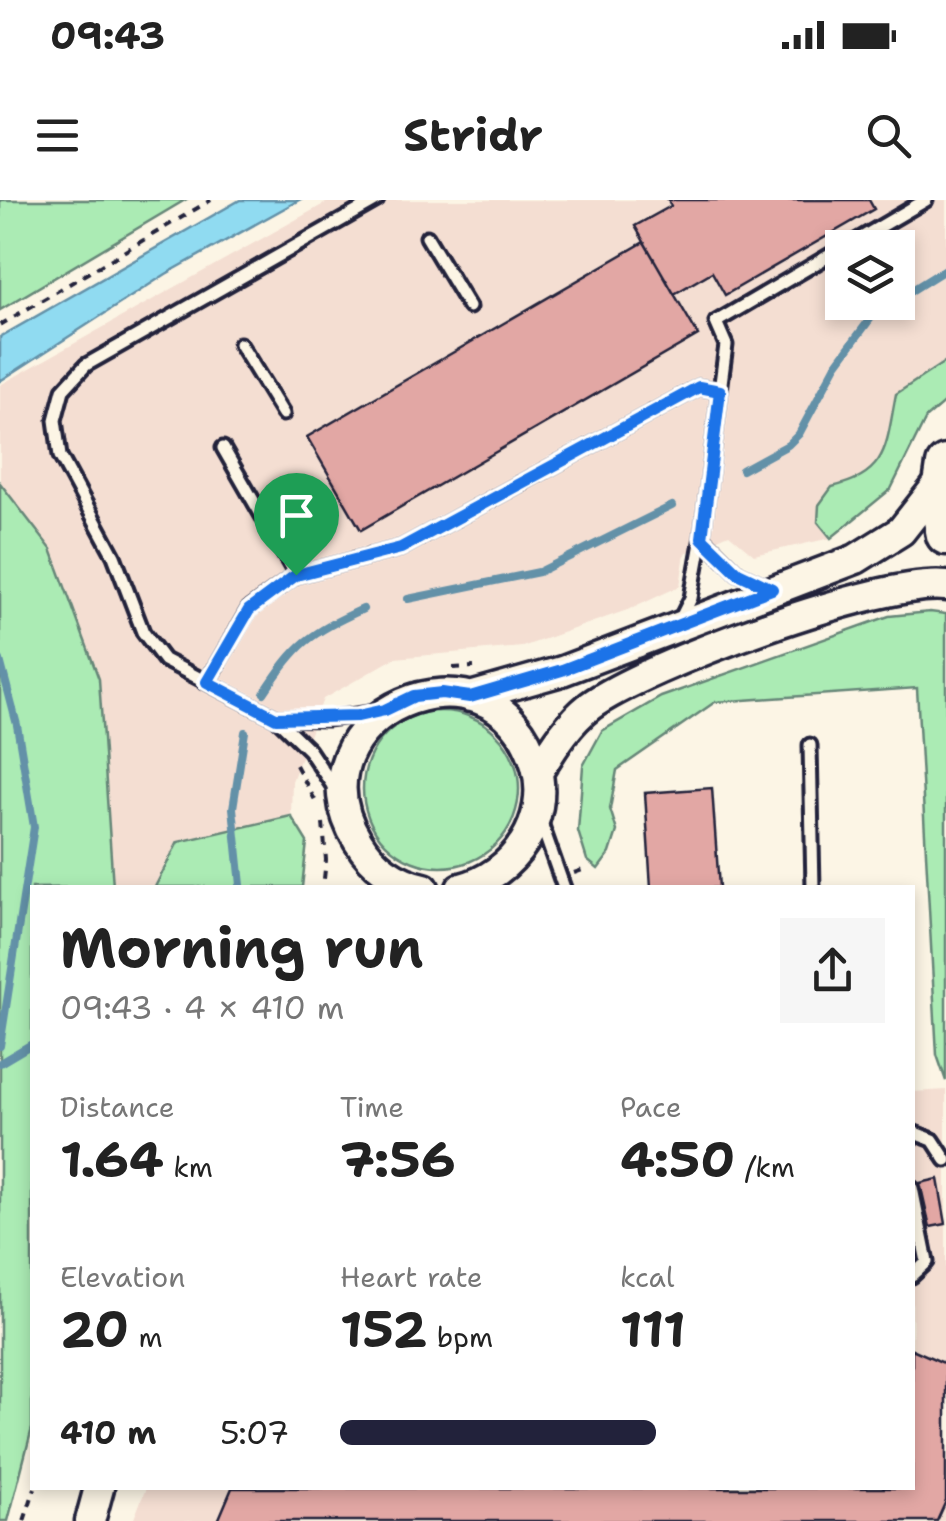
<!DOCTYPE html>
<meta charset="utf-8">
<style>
body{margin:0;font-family:"Shantell Sans",sans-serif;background:#f6f6f6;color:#222;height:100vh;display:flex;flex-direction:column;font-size:38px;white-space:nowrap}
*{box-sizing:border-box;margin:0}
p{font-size:32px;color:#767676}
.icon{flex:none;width:55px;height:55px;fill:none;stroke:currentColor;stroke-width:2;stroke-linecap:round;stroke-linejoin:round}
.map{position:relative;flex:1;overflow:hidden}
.side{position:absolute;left:30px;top:685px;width:885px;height:605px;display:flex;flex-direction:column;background:#fff;border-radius:0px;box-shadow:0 5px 15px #0003}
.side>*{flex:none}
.fabs{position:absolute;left:825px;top:30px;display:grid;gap:20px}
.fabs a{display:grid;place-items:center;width:90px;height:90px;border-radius:0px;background:#fff;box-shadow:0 5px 15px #0003;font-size:50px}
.pin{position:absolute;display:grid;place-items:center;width:85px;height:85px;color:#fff;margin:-102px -42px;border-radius:50% 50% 50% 0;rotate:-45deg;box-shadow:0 0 10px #0007}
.pin .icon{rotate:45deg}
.round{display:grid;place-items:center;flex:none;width:105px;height:105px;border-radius:0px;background:#f6f6f6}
.headline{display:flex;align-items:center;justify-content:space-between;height:170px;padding:0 30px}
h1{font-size:55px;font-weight:700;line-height:75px}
.stats{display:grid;grid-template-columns:repeat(3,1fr);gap:15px;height:170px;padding:10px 30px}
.stats div{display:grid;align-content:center}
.stats b{font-size:50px;font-weight:700}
.stats small{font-size:28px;font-weight:400}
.stats p{font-size:28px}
ul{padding:0 30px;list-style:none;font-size:32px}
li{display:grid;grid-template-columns:160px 120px 1fr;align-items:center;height:75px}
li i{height:25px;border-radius:12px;background:#22223b}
.status{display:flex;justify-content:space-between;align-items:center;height:70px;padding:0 50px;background:#fff;direction:ltr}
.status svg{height:28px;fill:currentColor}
header{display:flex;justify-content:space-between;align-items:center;height:130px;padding:0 30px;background:#fff;font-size:45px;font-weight:700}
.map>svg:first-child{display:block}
</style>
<div class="status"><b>09:43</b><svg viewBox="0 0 49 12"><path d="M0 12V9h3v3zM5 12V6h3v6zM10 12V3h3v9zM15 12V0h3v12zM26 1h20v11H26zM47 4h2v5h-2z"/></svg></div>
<header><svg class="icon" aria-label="menu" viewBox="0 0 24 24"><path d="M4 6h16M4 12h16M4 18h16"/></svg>Stridr<svg class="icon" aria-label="search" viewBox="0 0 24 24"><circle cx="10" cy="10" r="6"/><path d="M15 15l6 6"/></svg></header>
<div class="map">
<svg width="946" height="1321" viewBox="0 0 946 1321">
<rect width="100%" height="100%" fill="#fcf5e5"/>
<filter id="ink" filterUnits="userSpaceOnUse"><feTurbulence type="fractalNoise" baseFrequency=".01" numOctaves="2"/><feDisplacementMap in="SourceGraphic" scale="20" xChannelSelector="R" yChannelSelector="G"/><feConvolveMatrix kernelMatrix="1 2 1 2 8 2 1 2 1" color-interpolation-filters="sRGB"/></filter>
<g filter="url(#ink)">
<!-- built -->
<path fill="#f4ded2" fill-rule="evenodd" d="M331 0H946V161L896 194 883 257 855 281 832 287 818 322 831 338 754 355 729 334 685 353 680 386 633 408 522 447 395 458 323 499 292 581 291 615 178 642 155 687H113L99 479 51 349 0 283V185ZM842 48H898V102H842Z
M946 890V1321H133L146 1288H912L913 892Z"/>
<!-- green -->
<path fill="#abebb4" stroke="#668678" stroke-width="2.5" d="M0 0H185L0 110Z
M946 161V201L926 218 891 289 831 338 818 322 819 305 832 287C889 274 886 244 896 194Z
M0 283 51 349 99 479 113 687 32 688V1228L8 1321H0Z
M930 412 946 414V881L937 855 917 488 715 502 617 570 610 609 617 631 610 653 598 669 587 660 578 631 583 566 602 531 661 497 889 416Z
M363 589a78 78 0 1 1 156 0a78 78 0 1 1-156 0Z
M291 616 307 642 302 687H155L178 642Z"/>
<!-- water -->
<path fill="#90dbf1" stroke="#6491a8" stroke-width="2.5" d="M240 0H299L166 74 0 181V137Z"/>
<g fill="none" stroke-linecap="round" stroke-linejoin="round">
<!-- stream -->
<path stroke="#6491a8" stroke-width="8" d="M898 99 946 69
M742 270 788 245 799 234 836 165 873 115 893 102
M408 399 539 372 672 306
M0 460 17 525 34 627 0 846
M264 493C297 443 309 434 363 409
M238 688 241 685 233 608 245 532
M0 863 32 844"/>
</g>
<!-- building -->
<path fill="#e2a7a4" stroke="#22223b" stroke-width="2.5" d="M668 0H869L874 9 725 95 712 72 674 94 635 26 671 6Z
M644 42 698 135 361 330 307 237Z
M712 588 719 688H651L645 593Z
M938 979 946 1024 930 1027 920 983Z
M912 1149 946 1164V1301L937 1321H218L232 1288H912Z"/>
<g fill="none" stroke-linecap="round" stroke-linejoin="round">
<defs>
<path id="service" d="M427 37 469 107
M844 48 926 0
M240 144 283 214
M223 248 296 375
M702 337 738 373 770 388
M679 422 691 398 702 337 720 191 726 145 716 122 842 48
M207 482 249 409 296 375 401 348 699 187 720 191
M276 518 327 519 371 513
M810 545 813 688
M339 595 309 550 276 518 164 460 143 432 114 356 60 256 55 220 63 190 86 165 377 0
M540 620 564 688
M912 932 933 940 946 960
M912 988 927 1062 912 1076"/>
<path id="tertiary" d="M470 497 562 471 856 359 901 331 942 279
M538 572C553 548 567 524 590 506 644 466 881 378 946 386
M424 688C396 682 373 666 358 641 282 517 494 422 536 566 551 620 514 675 461 688
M90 1321 99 1288"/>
<path id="trunk" d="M946 265 940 305 946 335"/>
</defs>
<!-- service casing -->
<use href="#service" stroke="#22223b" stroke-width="19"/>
<!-- tertiary casing -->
<use href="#tertiary" stroke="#22223b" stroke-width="35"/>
<!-- trunk casing -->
<use href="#trunk" stroke="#22223b" stroke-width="45"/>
<!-- path -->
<path stroke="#22223b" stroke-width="4" stroke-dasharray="8 8" stroke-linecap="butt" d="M0 125 211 0
M453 468 474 467
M296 565 315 600
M323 623 326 660 323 688
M574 673 586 669
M24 1321 35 1288"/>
<!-- service -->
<use href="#service" stroke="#fcf5e5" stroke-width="11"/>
<!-- tertiary -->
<use href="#tertiary" stroke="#fcf5e5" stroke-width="28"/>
<!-- trunk -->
<use href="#trunk" stroke="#fcf5e5" stroke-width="38"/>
</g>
</g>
<g fill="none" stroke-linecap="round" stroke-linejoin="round" filter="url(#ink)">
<defs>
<path id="route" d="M699 187 720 191 702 338 738 373 772 389 562 470 470 497 442 493 414 496 385 510 358 516 276 518 207 482 249 410 296 375 401 348Z"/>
</defs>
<!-- route casing -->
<use href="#route" stroke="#fff" stroke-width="20"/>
<!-- route -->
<use href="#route" stroke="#1a73e8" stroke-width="12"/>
</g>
</svg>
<div class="fabs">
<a><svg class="icon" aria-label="layers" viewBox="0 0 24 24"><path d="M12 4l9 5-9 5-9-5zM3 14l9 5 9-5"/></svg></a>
</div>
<div class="pin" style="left:296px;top:375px;background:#1e9e55"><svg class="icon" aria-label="arrive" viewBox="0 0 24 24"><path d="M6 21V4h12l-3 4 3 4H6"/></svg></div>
<section class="side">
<div class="headline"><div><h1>Morning run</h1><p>09:43 · 4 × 410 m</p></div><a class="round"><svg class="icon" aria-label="share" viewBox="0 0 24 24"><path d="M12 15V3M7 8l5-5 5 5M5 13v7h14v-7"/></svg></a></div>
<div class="stats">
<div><p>Distance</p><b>1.64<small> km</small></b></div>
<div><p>Time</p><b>7:56</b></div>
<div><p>Pace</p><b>4:50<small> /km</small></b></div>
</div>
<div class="stats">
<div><p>Elevation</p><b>20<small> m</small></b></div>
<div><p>Heart rate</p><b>152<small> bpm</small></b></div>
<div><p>kcal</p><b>111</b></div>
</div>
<ul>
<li><b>410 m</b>5:07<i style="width:58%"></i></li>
</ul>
</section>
</div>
